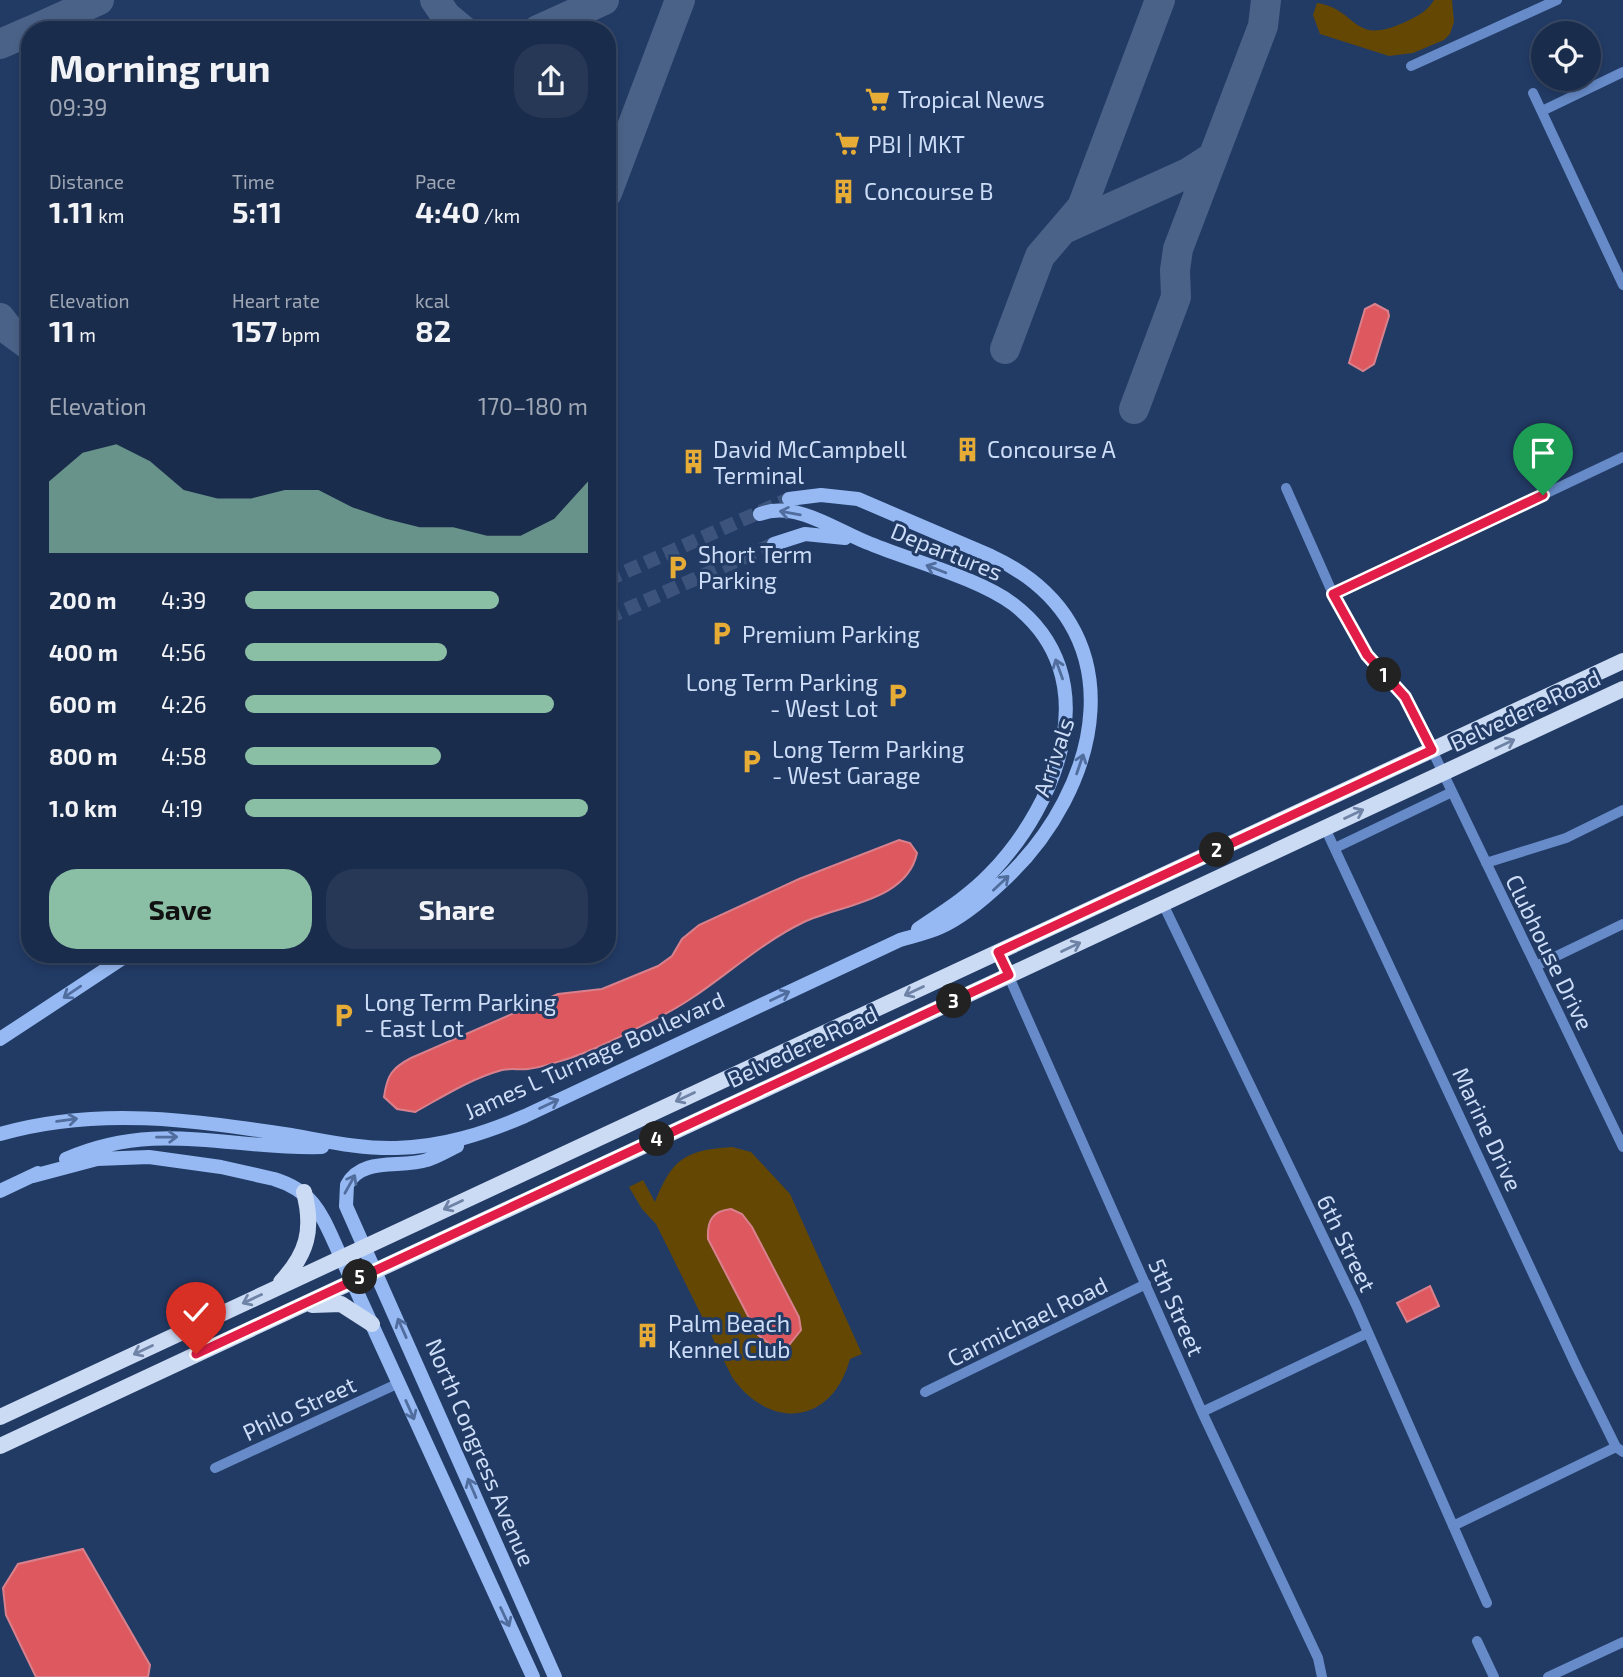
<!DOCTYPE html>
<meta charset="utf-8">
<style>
body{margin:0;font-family:"Exo 2",sans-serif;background:#273856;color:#f1f3f6;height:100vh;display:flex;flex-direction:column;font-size:26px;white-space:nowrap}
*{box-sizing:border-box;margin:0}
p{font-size:23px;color:#9fa7b5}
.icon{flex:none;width:38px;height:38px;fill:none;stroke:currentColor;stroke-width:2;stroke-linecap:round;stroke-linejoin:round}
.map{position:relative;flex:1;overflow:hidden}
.panel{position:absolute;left:21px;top:21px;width:595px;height:942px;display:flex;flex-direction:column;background:#1a2c4c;border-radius:28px;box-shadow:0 4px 10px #0003,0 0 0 2px #384864}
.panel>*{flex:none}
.tools{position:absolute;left:1531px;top:21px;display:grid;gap:14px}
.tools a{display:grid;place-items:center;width:70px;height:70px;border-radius:50%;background:#1a2c4c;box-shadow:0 4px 10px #0003,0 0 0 2px #384864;font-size:35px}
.pin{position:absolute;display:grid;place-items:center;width:60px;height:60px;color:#fff;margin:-72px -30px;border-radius:50% 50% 50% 0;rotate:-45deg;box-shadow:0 0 7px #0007}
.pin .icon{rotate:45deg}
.km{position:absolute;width:35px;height:35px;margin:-18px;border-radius:50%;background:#222;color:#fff;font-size:19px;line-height:35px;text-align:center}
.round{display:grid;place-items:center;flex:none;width:74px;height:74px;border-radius:28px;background:#273856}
.headline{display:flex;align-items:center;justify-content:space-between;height:119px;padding:0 28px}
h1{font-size:38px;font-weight:700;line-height:52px}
.stats{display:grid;grid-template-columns:repeat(3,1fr);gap:10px;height:119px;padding:7px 28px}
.stats div{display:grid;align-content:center}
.stats b{font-size:30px;font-weight:700}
.stats small{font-size:19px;font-weight:400}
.stats p{font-size:19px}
.chart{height:196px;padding:14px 28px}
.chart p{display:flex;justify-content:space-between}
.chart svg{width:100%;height:126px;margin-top:7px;fill:#8abfa5;opacity:.7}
.action{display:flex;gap:14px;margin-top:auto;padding:14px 28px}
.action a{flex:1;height:80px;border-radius:28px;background:#8abfa5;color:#111;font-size:28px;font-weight:700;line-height:80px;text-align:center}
.action a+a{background:#273856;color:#f1f3f6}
ul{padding:0 28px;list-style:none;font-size:23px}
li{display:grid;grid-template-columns:112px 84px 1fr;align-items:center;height:52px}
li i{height:18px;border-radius:9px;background:#8abfa5}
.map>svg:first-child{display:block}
</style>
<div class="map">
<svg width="1623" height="1677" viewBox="0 0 1623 1677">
<rect width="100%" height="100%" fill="#223b65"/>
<!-- green -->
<path fill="#654704" d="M1434 0H1452L1454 22 1450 34 1444 40 1413 53 1389 56 1320 34 1313 15 1317 3C1358 9 1351 46 1403 23 1416 17 1427 12 1434 0Z
M732 1147 751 1152 790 1194 862 1354 850 1359C832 1425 770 1431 732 1377L656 1224 642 1209 629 1187 643 1180 655 1202C672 1159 685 1150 732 1147Z"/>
<!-- water -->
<path fill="#dd595f" stroke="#d8818d" stroke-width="2" d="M1375 304 1388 311 1389 316 1374 364 1363 371 1349 363 1365 309Z
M899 840 910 843 917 853C907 901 840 905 804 922 750 948 710 993 657 1018 627 1033 596 1050 564 1060 554 1063 539 1068 528 1069 519 1070 511 1068 502 1070 470 1079 444 1096 415 1112L397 1109 384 1097C387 1075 392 1068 411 1058L558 994 602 989 658 966 672 956 682 939 699 925 799 879Z
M731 1209 742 1214 752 1227 799 1317 801 1330 789 1345 772 1346 758 1335 708 1239C707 1221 712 1211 731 1209Z
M1430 1286 1439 1306 1407 1322 1397 1303Z
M83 1549 150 1665 148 1677H36L6 1615 3 1588 18 1564Z"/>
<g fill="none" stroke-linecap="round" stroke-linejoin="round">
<!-- taxiway -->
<path stroke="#4b6288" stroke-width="30" d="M435 0 446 16 463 30
M33 30 99 0
M538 30 604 0
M0 44 30 31
M607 193 680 0
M1066 228 1188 173 1213 157
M0 318 11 332 30 346
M1005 349 1040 256 1082 207 1160 0
M1134 409 1176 297 1175 270 1178 249 1263 26 1266 0"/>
<!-- secondary-tunnel -->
<path stroke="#3c537b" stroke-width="14" stroke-dasharray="14 7" stroke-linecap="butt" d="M607 580 789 499
M607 618 774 544"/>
<!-- street -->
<path stroke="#678bc8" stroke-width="10" d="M1411 66 1557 0
M1533 93 1623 285
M1542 111 1623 72
M1286 488 1333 594 1366 655 1404 697 1432 750 1623 1147
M1333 594 1623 457
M1325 828 1577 1368 1616 1447 1623 1452
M1335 848 1452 792
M1486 863 1566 838 1623 810
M1163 904 1356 1305 1487 1603
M998 952 1202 1412 1318 1658 1322 1677
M1536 966 1623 924
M925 1392 1146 1284
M1202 1412 1368 1333
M215 1468 399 1383
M1453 1526 1616 1447
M1477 1641 1494 1677
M1548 1677 1623 1642"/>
<!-- secondary -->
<path stroke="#96b9f3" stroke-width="14" d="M760 514C797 500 838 532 871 544 912 561 978 578 1013 604 1108 676 1059 803 990 874 969 896 943 912 918 929
M774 544 805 534 845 538
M0 1039 129 954
M0 1134C98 1106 192 1120 291 1135 326 1141 360 1149 396 1148 442 1147 483 1134 525 1116L900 940C914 936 928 933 941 927 963 917 984 899 1001 883 1104 789 1140 625 991 556L858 499 821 495 789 499
M457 1146C447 1151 437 1157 427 1160 401 1169 362 1156 347 1185L346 1206 555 1677
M66 1159C157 1119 230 1150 322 1147
M33 1176 97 1159 149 1157 221 1167 274 1179C317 1192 323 1219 341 1257L533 1677
M0 1191 38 1173"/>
<!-- primary -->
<path stroke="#ccdbf4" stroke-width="16" d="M281 1282C307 1254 314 1230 304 1192
M312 1305 341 1304 372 1324
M0 1417 1623 661
M0 1446 1623 689"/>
</g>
<!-- one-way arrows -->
<defs><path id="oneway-shaft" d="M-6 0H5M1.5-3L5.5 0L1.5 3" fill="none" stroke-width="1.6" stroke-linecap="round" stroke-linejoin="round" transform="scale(1.75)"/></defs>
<g stroke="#506d9e">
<use href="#oneway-shaft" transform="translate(790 513) rotate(-170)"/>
<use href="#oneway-shaft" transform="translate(936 569) rotate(-159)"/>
<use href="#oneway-shaft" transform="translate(1059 669) rotate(-110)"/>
<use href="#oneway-shaft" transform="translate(1080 764) rotate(-71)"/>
<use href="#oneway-shaft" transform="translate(1001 883) rotate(-43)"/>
<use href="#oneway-shaft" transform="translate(72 992) rotate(146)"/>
<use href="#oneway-shaft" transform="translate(780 996) rotate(-25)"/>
<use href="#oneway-shaft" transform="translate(549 1104) rotate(-25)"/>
<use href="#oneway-shaft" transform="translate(67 1120) rotate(-8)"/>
<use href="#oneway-shaft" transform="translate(167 1137) rotate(-1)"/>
<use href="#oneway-shaft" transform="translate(350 1184) rotate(-61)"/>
<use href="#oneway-shaft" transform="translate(402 1328) rotate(-114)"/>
<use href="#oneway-shaft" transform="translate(410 1410) rotate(66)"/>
<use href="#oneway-shaft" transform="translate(472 1488) rotate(-113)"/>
<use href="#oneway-shaft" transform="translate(505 1617) rotate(65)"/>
</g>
<g stroke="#6e83a5">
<use href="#oneway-shaft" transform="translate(1505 744) rotate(-25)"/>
<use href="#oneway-shaft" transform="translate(1354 814) rotate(-25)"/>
<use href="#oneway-shaft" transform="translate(1071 947) rotate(-25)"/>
<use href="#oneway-shaft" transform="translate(914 991) rotate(155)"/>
<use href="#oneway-shaft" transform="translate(685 1097) rotate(155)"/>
<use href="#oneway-shaft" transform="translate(453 1205) rotate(155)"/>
<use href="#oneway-shaft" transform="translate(252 1299) rotate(155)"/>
<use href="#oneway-shaft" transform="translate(143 1350) rotate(155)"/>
</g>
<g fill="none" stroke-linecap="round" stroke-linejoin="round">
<defs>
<path id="route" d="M196 1354 1009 975 998 952 1432 750 1405 697 1367 655 1333 594 1543 495"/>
</defs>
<!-- route casing -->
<use href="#route" stroke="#fff" stroke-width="14"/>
<!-- route -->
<use href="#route" stroke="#e11d48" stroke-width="9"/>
</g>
<!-- icons -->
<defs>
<symbol id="supermarket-bare" viewBox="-9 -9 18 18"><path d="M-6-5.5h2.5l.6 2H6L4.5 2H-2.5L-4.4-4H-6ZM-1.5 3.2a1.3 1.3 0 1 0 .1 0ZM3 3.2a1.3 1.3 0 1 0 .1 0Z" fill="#e7ac36" stroke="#223b65" stroke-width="2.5" paint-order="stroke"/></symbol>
<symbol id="building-bare" viewBox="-9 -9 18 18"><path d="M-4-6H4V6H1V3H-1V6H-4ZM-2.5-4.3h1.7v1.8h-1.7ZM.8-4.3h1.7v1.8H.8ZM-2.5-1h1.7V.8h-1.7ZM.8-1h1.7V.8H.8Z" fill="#e7ac36" stroke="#223b65" stroke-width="2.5" paint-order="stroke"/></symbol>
<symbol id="parking-bare" viewBox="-9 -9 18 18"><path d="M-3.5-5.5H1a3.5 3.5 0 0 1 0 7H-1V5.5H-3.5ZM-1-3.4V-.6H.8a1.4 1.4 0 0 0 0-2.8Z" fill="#e7ac36" stroke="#223b65" stroke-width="2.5" paint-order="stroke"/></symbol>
</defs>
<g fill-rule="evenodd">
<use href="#supermarket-bare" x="860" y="82" width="35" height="35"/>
<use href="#supermarket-bare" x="830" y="126" width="35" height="35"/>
<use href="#building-bare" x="826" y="174" width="35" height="35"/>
<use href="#building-bare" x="950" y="432" width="35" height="35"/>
<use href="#building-bare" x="676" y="444" width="35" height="35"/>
<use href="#parking-bare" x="660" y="550" width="35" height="35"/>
<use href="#parking-bare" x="704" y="616" width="35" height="35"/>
<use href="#parking-bare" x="880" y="678" width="35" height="35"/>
<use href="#parking-bare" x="734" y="744" width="35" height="35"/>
<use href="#parking-bare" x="326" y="998" width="35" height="35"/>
<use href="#building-bare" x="630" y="1318" width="35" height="35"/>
</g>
<g text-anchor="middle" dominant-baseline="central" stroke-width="6" stroke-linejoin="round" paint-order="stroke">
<!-- poi labels -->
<g font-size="23" fill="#cdddf7" stroke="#223b65" text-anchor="start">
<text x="898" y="99">Tropical News</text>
<text x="868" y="144">PBI | MKT</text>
<text x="864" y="191">Concourse B</text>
<text x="713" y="449">David McCampbell<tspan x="713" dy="26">Terminal</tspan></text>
<text x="987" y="449">Concourse A</text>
<text x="698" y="554">Short Term<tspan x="698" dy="26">Parking</tspan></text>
<text x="742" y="634">Premium Parking</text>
<text x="878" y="682" text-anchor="end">Long Term Parking<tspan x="878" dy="26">- West Lot</tspan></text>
<text x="772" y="749">Long Term Parking<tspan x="772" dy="26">- West Garage</tspan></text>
<text x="364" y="1002">Long Term Parking<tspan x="364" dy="26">- East Lot</tspan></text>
<text x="668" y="1323">Palm Beach<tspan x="668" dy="26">Kennel Club</tspan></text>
</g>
<!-- street labels -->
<g font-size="23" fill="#cdddf7" stroke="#223b65">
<text transform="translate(947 551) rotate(22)">Departures</text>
<text transform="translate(1525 710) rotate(-25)">Belvedere Road</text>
<text transform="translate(1053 757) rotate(-71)">Arrivals</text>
<text transform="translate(1550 952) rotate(64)">Clubhouse Drive</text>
<text transform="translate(802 1046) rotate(-25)">Belvedere Road</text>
<text transform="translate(594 1055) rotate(-24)">James L Turnage Boulevard</text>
<text transform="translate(1488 1129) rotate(65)">Marine Drive</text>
<text transform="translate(1347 1243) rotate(64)">6th Street</text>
<text transform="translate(1177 1307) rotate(66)">5th Street</text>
<text transform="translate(1027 1321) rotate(-26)">Carmichael Road</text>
<text transform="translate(299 1408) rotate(-25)">Philo Street</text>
<text transform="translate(481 1452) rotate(67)">North Congress Avenue</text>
</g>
</g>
</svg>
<div class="tools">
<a><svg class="icon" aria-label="locate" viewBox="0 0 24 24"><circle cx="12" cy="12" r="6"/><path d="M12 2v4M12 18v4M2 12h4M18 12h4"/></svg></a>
</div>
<div class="pin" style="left:1543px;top:495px;background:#1e9e55"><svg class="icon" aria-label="arrive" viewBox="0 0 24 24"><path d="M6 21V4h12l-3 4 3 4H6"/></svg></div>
<div class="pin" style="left:196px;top:1354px;background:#d93025"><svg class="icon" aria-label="check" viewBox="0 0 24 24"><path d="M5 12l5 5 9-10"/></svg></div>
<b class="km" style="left:1384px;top:675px">1</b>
<b class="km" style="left:1217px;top:850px">2</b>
<b class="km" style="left:954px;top:1001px">3</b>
<b class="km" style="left:657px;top:1139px">4</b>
<b class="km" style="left:360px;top:1277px">5</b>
<section class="panel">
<div class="headline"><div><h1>Morning run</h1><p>09:39</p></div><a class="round"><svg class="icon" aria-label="share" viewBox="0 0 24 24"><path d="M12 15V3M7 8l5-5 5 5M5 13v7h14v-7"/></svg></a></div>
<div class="stats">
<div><p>Distance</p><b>1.11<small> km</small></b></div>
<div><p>Time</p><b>5:11</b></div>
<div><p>Pace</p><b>4:40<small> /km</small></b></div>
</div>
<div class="stats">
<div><p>Elevation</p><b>11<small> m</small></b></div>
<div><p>Heart rate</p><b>157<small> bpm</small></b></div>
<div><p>kcal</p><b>82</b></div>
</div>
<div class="chart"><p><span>Elevation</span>170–180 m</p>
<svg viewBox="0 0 160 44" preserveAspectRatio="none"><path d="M0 44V19L10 9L20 6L30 12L40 22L50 25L60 25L70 22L80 22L90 28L100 32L110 35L120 35L130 38L140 38L150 32L160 19V44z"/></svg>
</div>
<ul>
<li><b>200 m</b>4:39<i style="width:74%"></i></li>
<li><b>400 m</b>4:56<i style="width:59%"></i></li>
<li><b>600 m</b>4:26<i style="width:90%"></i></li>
<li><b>800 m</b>4:58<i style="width:57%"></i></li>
<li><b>1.0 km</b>4:19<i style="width:100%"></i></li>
</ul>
<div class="action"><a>Save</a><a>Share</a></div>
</section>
</div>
